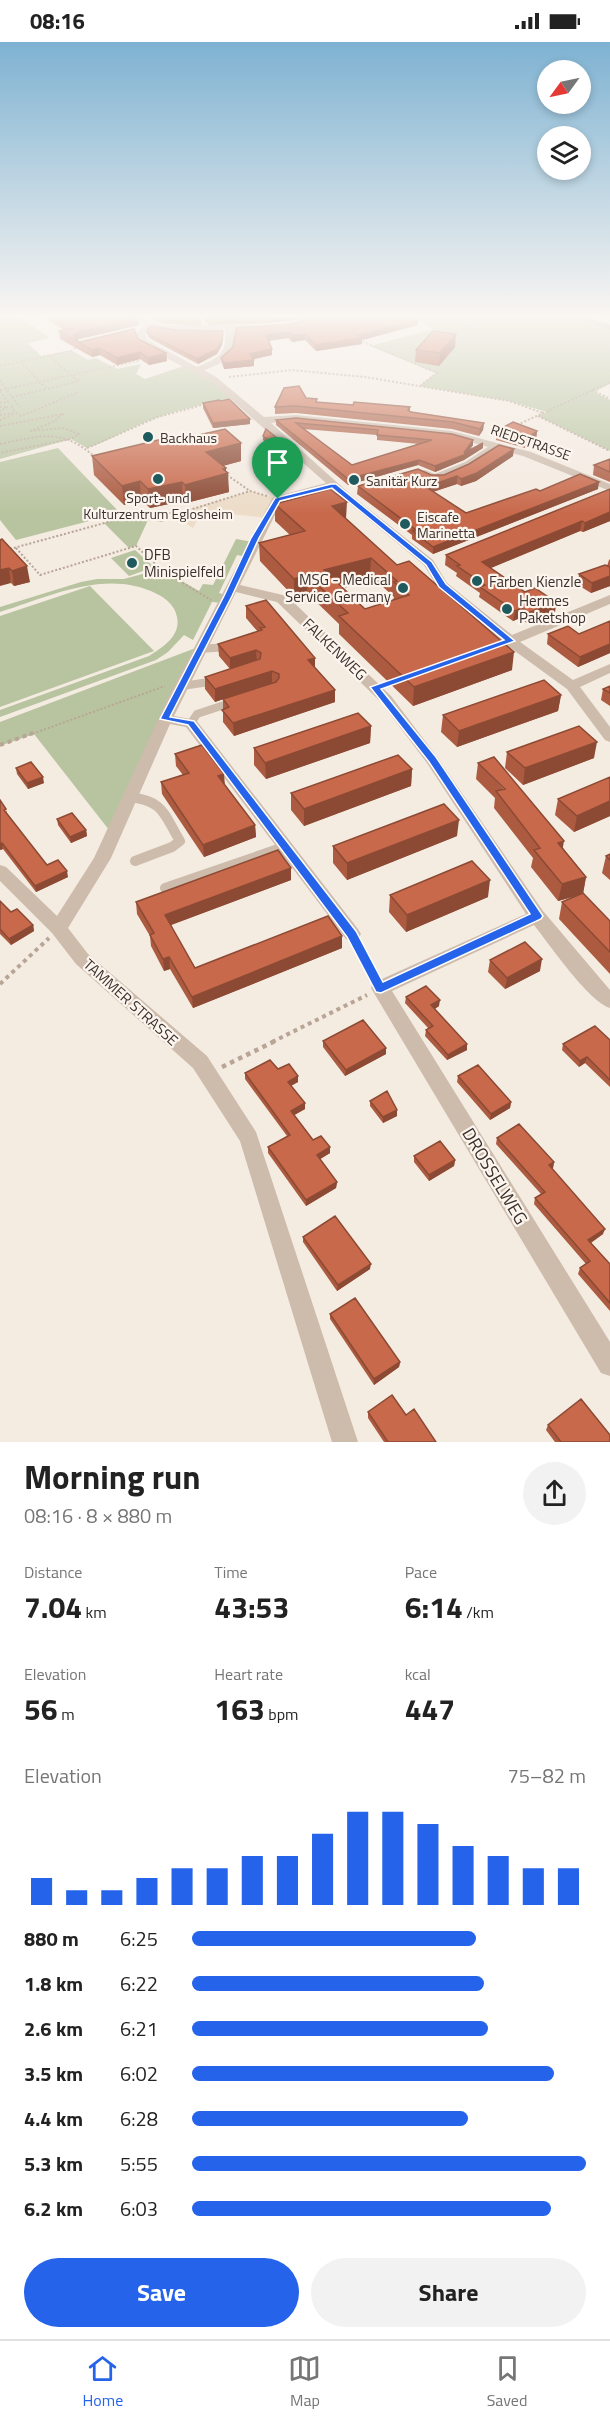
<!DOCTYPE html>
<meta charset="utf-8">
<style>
body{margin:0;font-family:"Titillium Web",sans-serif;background:#f2f2f2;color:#222;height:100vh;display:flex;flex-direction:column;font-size:22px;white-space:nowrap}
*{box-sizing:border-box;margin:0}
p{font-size:20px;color:#767676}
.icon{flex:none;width:33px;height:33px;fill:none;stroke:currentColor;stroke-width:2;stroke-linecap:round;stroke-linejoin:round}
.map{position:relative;height:1400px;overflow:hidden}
.side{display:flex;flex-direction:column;background:#fff;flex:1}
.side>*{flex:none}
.needle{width:39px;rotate:237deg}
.controls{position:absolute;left:537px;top:18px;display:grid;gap:12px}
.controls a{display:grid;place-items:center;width:54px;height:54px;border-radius:50%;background:#fff;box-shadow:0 3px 9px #0003;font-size:30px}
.pin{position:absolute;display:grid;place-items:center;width:51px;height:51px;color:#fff;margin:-62px -26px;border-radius:50% 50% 50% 0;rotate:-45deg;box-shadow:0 0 6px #0007}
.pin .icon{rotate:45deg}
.round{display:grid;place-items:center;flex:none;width:63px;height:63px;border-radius:32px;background:#f2f2f2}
.summary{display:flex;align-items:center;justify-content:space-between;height:102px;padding:0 24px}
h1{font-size:33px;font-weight:700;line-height:45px}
.stats{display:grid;grid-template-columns:repeat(3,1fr);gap:9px;height:102px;padding:6px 24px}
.stats div{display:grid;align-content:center}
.stats b{font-size:30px;font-weight:700}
.stats small{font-size:16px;font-weight:400}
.stats p{font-size:16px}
.chart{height:168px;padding:12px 24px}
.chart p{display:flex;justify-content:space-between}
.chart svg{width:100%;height:108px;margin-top:6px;stroke:#2563eb;stroke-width:6}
.action{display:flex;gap:12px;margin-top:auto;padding:12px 24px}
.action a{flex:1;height:69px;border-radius:36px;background:#2563eb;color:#fff;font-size:24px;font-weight:700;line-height:69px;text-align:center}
.action a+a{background:#f2f2f2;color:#222}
ul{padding:0 24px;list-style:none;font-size:20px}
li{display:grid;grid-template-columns:96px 72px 1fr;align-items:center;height:45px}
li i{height:15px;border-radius:8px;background:#2563eb}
.status{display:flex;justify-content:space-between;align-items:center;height:42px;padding:0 30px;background:#fff;direction:ltr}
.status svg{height:16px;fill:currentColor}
.dock{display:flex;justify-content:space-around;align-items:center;height:84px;border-top:2px solid #e0e0e0;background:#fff;font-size:16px;color:#767676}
.dock a{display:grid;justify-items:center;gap:3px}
.dock .active{color:#2563eb}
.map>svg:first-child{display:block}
</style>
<div class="status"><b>08:16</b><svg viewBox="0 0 49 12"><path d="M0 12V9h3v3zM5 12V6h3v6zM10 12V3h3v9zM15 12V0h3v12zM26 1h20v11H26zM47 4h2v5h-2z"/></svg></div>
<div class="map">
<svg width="610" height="1400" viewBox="0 0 610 1400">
<rect width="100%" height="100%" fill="#f4ebe1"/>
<!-- green -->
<path fill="#b8c4a0" d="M0 276H21L50 296 28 301 41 314 71 308 88 318 96 316 117 327 141 322 136 332 145 337 187 323 234 355C203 362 172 369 143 381 124 389 107 400 87 406L71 397 0 417Z
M428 276H579L610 285V342L594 350 610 358V409L538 374 547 370 509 359 419 344 436 331 370 304 433 287 418 278Z
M58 406 120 471 16 498 0 478V420Z
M141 471 164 477 163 480 148 478 136 504 129 506 104 481Z
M236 497 253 500 247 515 237 513 219 551 228 554 224 561 212 560 193 598 184 593 168 610 156 618 0 675V668L149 614C163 605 181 594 177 575 175 564 166 556 157 552 106 526 49 555 0 570V565L81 540 97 537H124L161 527 199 549 203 542 213 543Z
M135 508 154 525 129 534 111 516Z
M90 544 154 609 0 665V574Z
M201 604 113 793 34 692 0 704V680Z"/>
<!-- plaza -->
<path fill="#ecdcc8" d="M250 449 278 457 267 476 202 469 193 486 169 471 180 470Z"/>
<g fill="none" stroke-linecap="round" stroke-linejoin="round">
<!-- path-far2 -->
<path stroke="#b9a596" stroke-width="2" stroke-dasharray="2 2" stroke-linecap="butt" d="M555 276 568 279
M455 293 481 276
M359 298 437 331 421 343
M49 314 71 333 138 319 135 317
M0 324 72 309 78 303
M71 333 79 339 47 347 40 340Z
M229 335 292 328 365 335 509 359 543 371
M0 338 6 347 40 340 21 320
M0 348 6 347 12 355 47 347
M592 348 610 357
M0 349 8 360 0 361
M12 355 20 365
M11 364 15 370
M0 365H8L0 369
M0 373 16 371 21 374 79 350
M538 374 610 409
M0 378 12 373
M517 383 610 340
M0 384 63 372 53 380 31 389 63 386 79 392 71 397 0 411
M0 402C41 394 62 385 96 416
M87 406 158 375 206 362
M227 433 250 449
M146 472 164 477
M16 506 40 533 136 504 163 529 211 558
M10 507 141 471H180L250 449 267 454
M341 546 373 536
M301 558 314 554
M29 693 165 644"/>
<!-- path-far1 -->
<path stroke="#b9a596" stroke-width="4" stroke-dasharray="4 4" stroke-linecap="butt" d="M0 703 33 691
M358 904 373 933
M0 942 49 896
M272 1000 367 953"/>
<!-- path -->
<path stroke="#b9a596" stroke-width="4.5" stroke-dasharray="4.5 4.5" stroke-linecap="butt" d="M222 1025 275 999"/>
<!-- service-far1 -->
<path stroke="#cdbbac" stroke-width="8" d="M199 607 229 605
M182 644 216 639
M191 681 197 672 233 660"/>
<!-- service -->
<path stroke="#cdbbac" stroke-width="10" d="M129 755C164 759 163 771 180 799L172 805 135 819
M165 846 287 804"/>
<!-- minor -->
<path fill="#cdbbac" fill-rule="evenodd" d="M131 276H142L161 283H259L260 285 256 288H234C237 312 225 321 204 328L216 335 264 375 296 373 452 389 531 410 610 442V449L523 414 497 407 473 424 434 439 421 433V429L425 428 435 432 465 420 488 405 452 395 296 379 271 381 351 453 433 518 447 541 512 593 610 553V562L520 600 573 638 610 622V631L580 645 610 685V700L605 698 567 647 478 582 438 546 424 523 332 447 282 459 240 543 287 554 391 654 437 715 543 869 610 948V966C588 959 550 903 534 883L392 949 610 1300V1334L601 1331 371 946 373 941 526 872 427 721 381 660 277 560 236 550 174 674 196 678 358 887 361 892 358 897 352 899 346 897 186 685 170 682 111 816 68 886 88 912 207 1014 256 1090 358 1400H332L240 1099 193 1026 76 922 52 891 0 839V823L6 825 57 874 94 816 169 654 272 457 274 455 326 441 210 339 140 302 136 292 144 283ZM151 286 160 289 225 288C228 311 217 317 197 325L147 298 145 292Z"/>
<!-- secondary -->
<path fill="#a18a7d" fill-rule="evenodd" d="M575 276H588L610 282V288Z"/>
</g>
<!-- wall -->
<path fill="#ac5a40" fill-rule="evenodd" d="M45 276H138L139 283 79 297 77 299 80 300 138 297 166 311 167 319 149 323 140 317 117 323 100 313 92 315 60 297 59 289 64 288Z
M148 276H200L201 277V284L161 281Z
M203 276H311L267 281 209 283Z
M418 277V283L362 298V302L316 309 305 298 292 300 288 296 268 299 272 307V313L254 317V324L224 327 222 322 221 316 290 282Z
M147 288H177L223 293 222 303 217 312 198 322 149 296Z
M455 305 439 324 415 320 416 308Z
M306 356 317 357V360L353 363 410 365V369L411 370 484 381 483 388 479 394 452 387 296 371 275 372V365Z
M203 361 250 382 213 386 203 366Z
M276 378 473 398V403L469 409 483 406 464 418 435 430 418 423 348 443 276 383ZM303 387 377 393V398L419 402 352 423Z
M497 389H537L536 398 525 406 496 398Z
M263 394 283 401V406L275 408 263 398Z
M190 395 241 401V419L223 424 226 429 229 450 186 461 183 459 150 466 141 458 124 463 94 433 92 414Z
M513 414 476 439 461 444 457 442 433 450 466 471 540 449 598 447 433 512 412 497V493L357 452 358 444 431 433H444Z
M610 417V440L593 433 594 423Z
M610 447V479L583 490 580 489 491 526 525 550 556 560 555 570 527 581 520 576 513 579 479 555 480 551 456 534 457 531 445 523 446 513Z
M275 462 346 477 512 628 413 664 339 592V582L307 551 294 555 260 519 259 501 290 493 275 479ZM370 533 394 555 393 558 365 567 339 542Z
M0 498 30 540 14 544 11 541Z
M610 517V544L591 551 578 543 579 532 607 524 609 518Z
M246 564 315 616V626L335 648V660L234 694 223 680V657L215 660 205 647V635L230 627 219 614 218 602 258 590 246 576Z
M610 579V611L578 625 547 602 548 592H579Z
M610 644V664L601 658 603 647Z
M561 653 558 669 457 705 441 690 443 673Z
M371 684 370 701 266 737 254 723V706Z
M507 710 594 716 523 743 505 726Z
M175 712 225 743 255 783 256 795 204 815 162 752 161 740 183 733 176 724Z
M478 721 563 806 586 835 583 851 610 879V932L559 877 562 860 580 853 558 859 531 825 533 816 494 766 495 756 476 737Z
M16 726 44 741 28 747 17 732Z
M412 727 411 744 304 784 291 768V751Z
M610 735V774L574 790 555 773 558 757Z
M6 767 7 773 47 823 68 835 36 850 3 807 0 808Z
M57 777 86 788 87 794 71 801 58 783Z
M457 794 347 838 333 821V804Z
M610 812V838L602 831 606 814Z
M291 826V838L170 883 195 926 342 894V906L193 966 170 927 164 929 151 904 150 894 137 872 136 860Z
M390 853 488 855 406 890 389 870Z
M0 859 11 870 33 883 34 889 11 903 0 892Z
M490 918 540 929 505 947 488 930Z
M406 955 439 964 435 967 467 1002V1008L447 1018 425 994 426 988 429 987 405 961Z
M610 998V1045L585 1021 579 1025 562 1008 563 1002Z
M323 999 386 1012 345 1034 323 1005Z
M278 1027 298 1034V1040L291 1044 305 1067 294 1073 313 1098 330 1105V1111L320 1117 337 1140 336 1146 306 1164 268 1111V1105L287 1094 245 1037V1031Z
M458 1034 511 1060 510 1066 490 1078 457 1040Z
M370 1059 397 1068V1074L383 1081 370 1064Z
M497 1096 554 1120 553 1126 552 1127 603 1192 591 1201 610 1222V1269L578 1232 580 1226 586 1222 534 1162 535 1156 541 1152 496 1102Z
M414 1114 455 1118 454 1124 429 1139 414 1120Z
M303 1195 370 1227 337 1249 303 1200Z
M330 1272 400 1320 399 1325 374 1343 330 1277Z
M368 1370 406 1373 436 1400H384L368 1376Z
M548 1383 610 1400H555L546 1388Z"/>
<!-- shaded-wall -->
<path fill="#8c4a34" d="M138 276 139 283 79 297 75 300 74 293 78 290Z
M267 276H311L267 281Z
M418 277V283L362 298V302L316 309V303L358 294Z
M223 289 222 303 217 312 198 322 197 317Z
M288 290V296L266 299V293Z
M305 292V298L292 300V294Z
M456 292 455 305 439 324 440 311Z
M99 306 100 313 92 315V308Z
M272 307V313L250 318V312Z
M140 310V317L117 323V316Z
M166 311 167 319 149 323 148 316Z
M254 318V324L224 327V321Z
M250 377V382L213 386V381Z
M484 381 483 388 479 394 480 387Z
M537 389 536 398 525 406 526 397Z
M473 398V403L467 411 483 401V406L464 418 435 430V424L464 411Z
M241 401V419L207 428 206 410Z
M283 401V406L275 408V403Z
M514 407 513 414 476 439 461 444V437Z
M419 418 418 423 348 443V437Z
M226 426V432L228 431 229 450 186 461 185 443Z
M457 434V442L426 452V445Z
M140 439 141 458 124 463 122 444Z
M182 440 183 459 150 466 148 447Z
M599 440 598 447 433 512V505Z
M347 460 346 477 332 464Z
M610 470V479L583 490 585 481Z
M582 479 580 489 481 530 482 520Z
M371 516 370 533 324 546V528Z
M27 524 30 540 14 544 12 529Z
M9 526 11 541 0 544V528Z
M307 533V551L294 555V537Z
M610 534V544L591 551 592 541Z
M556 560 555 570 527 581 528 571Z
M522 566 520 576 513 579 515 569Z
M610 602V611L578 625 580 615Z
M256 608 257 620 230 628V616Z
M514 610 512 628 413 664 414 645Z
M315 616V628L308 618Z
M272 629V641L215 660V647Z
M335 648V660L234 694 233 681Z
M561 653 558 669 457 705 459 689Z
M371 684 370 701 266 737 265 721Z
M597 700 594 716 523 743 525 726Z
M412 727 411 744 304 784V767Z
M224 732 225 744 218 734Z
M43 735 44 741 28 747 27 741Z
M610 759V774L574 790 577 774Z
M459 778 457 794 347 838V821Z
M255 783 256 795 204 815 203 803Z
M86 788 87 794 71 801 70 795Z
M564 799 561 816 558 801Z
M2 801 3 807 0 808V802Z
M291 826V838L166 885 165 873Z
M67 829 68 835 36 850 35 844Z
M586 835 583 852 558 859 562 842Z
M490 838 488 855 406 890 407 873Z
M33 883 34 889 11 903 9 897Z
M342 894V906L193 966 192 955Z
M169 915 170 927 164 929 163 917Z
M542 917 540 929 505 947 507 936Z
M440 958 439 964 431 969V963Z
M467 1002V1008L447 1018 448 1013Z
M386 1006V1012L345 1034 346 1028Z
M587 1015 585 1021 579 1025 580 1019Z
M298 1034V1040L288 1045V1040Z
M511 1060 510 1066 490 1078 491 1072Z
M305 1061V1067L291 1075V1069Z
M397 1068V1074L383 1081V1075Z
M330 1105V1111L317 1119V1113Z
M455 1118 454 1124 429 1139V1133Z
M554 1120 553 1126 548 1129 549 1123Z
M337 1140 336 1146 306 1164V1158Z
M605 1187 603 1192 587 1203 588 1198Z
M371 1222 370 1227 337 1249 338 1243Z
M400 1320 399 1325 374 1343V1337Z"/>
<!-- building -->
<path fill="#c8694b" stroke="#8c4a34" stroke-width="1.5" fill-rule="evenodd" d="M55 276H137L78 290 74 293 75 298 80 300 134 287 138 297 166 311 148 316 140 310 117 316 99 306 92 308 59 289 72 287Z
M207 276H244L208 277Z
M315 276H415L418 277 358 294 362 296 316 303 305 292 292 294 288 290 266 293 272 307 250 312 254 318 224 321 221 316 233 305 236 286 290 282Z
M151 284 177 288 223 289 222 299 217 307 197 317 148 292 147 288Z
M433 289 456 292 440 311 416 308Z
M299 344 306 356 317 357 316 360 353 363 354 360 410 365 408 368 411 370 484 381 480 387 453 380 296 364 275 365 284 346Z
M229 357 250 377 213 381 203 361 219 358 221 359Z
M296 376 452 392 473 398 464 411 483 401 464 413 435 424 419 418 348 437 276 378ZM296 381 378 388 377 393 432 398 352 423Z
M513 380 537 389 526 397 497 389Z
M225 387 241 401 206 410 226 426 223 427 228 431 185 443 182 440 148 447 140 439 122 444 92 414 183 392 190 395Z
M266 387 283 401 275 403 263 394Z
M499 403 514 407 477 431 461 437 457 434 426 445 466 471 536 447 540 449 580 432 599 440 433 505 413 489 416 488 358 444 418 427 431 433H444L469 422Z
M610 417V430L594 423Z
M330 447 347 460 332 464 397 523 409 519 514 610 414 645 339 574 348 571 307 533 294 537 259 501 305 489 275 462ZM371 516 397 539 394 540 409 553 365 567 324 528Z
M610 447V470L585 481 582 479 482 520 525 550 535 546 556 560 528 571 522 566 515 569 480 545 485 543 457 524 460 523 446 513Z
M2 497 27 524 12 529 9 526 0 528V498Z
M605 523 610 525V534L592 541 579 532Z
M266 558 315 616 308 618 335 648 233 681 222 668 229 665 223 657 276 640 279 636V632L272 629 215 647 205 635 260 617 261 611 256 608 230 616 218 602 262 588 260 586 265 585 246 564Z
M610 579V602L580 615 548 592 568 584 579 592Z
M544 638 561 653 459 689 443 673Z
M610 644V651L603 647Z
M358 671 371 684 265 721 254 706Z
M579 684 597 700 525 726 507 710Z
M202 703 224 732 218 734 255 783 203 803 161 740 189 731 175 712Z
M398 713 412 727 304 767 291 751Z
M494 715 564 799 558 801 586 835 562 842 534 808 540 806 496 749 505 747 478 721Z
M31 720 43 735 27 741 16 726Z
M610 735V759L577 774 558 757Z
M0 758 6 767 4 768 47 823 58 818 67 829 35 844 2 801 0 802Z
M444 762 459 778 347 821 333 804Z
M72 771 86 788 70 795 57 777Z
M278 808 291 826 165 873 195 926 328 874 342 894 192 955 169 915 163 917 150 893 154 891 136 860Z
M610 812V818L606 814Z
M472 819 490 838 407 873 390 853Z
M583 851 610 879V910L562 860Z
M0 859 11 870 17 867 33 883 9 897 0 887Z
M525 900 542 917 507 936 490 918Z
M426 944 440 958 431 963 467 1002 448 1013 426 988 433 984 406 955Z
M363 978 386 1006 346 1028 323 999Z
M595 984 610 998V1038L587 1015 580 1019 563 1002Z
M270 1018 278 1027 289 1022 298 1034 288 1040 305 1061 291 1069 313 1098 321 1094 330 1105 317 1113 337 1140 306 1158 268 1105 290 1093 245 1031Z
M478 1023 511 1060 491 1072 458 1034Z
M387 1049 397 1068 383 1075 370 1059Z
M519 1082 554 1120 549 1123 605 1187 588 1198 610 1222V1261L580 1226 590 1219 535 1156 545 1150 497 1096Z
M440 1099 455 1118 429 1133 414 1114Z
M335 1174 371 1222 338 1243 303 1195Z
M355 1256 400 1320 374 1337 330 1272Z
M392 1353 406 1373 414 1367 436 1400H388L368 1370Z
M581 1357 610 1393V1400H561L548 1383Z"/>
<!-- sky -->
<linearGradient id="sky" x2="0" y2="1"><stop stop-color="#7eb2d2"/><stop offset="0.58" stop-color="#faf6f2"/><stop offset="1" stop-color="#faf6f2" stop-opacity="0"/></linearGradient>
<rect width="610" height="472" fill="url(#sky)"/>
<!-- route -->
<path fill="#2563eb" stroke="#fff" stroke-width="1.5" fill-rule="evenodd" d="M331 442H336L432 520 446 542 515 599 381 647 436 715 543 874 541 877 381 951 376 950 347 895 188 683 160 677 224 554 251 496 275 456ZM332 446 426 523 439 545 504 598 370 645 429 720 530 872 383 940 356 889 194 679 170 675 232 554 259 496 280 459Z"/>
<!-- markers -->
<g fill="#1f5a5e" stroke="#fbf5ee" stroke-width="2">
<circle cx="148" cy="395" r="6"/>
<circle cx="158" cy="437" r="6"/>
<circle cx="354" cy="438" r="6"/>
<circle cx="405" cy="482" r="6"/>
<circle cx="132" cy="521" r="6"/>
<circle cx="477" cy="539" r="6"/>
<circle cx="403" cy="546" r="6"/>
<circle cx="507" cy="567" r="6"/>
</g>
<g text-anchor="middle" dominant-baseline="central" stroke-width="4.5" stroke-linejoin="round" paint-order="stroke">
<!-- far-poi labels -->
<g font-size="14" fill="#3b302b" stroke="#fbf5ee" text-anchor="start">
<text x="160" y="395">Backhaus</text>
<text x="366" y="438">Sanitär Kurz</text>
<text x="158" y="455" text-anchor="middle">Sport- und<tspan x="158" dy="16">Kulturzentrum Eglosheim</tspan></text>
<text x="417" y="474">Eiscafe<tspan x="417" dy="16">Marinetta</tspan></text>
</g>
<!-- far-street labels -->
<g font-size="14" fill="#3b302b" stroke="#fbf5ee">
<text transform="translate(531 400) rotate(19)">RIEDSTRASSE</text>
</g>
<!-- poi labels -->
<g font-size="15" fill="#3b302b" stroke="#fbf5ee" text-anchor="start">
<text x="144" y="512">DFB<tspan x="144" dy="17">Minispielfeld</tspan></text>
<text x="391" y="537" text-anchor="end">MSG - Medical<tspan x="391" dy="17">Service Germany</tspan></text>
<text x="489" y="539">Farben Kienzle</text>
<text x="519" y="558">Hermes<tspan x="519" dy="17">Paketshop</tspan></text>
</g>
<!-- street labels -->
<g font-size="15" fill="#3b302b" stroke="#fbf5ee">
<text transform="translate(335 607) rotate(44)">FALKENWEG</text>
<text transform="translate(131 960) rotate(42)">TAMMER STRASSE</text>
</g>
<!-- near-street labels -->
<g font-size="18" fill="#3b302b" stroke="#fbf5ee">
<text transform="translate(495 1134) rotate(59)">DROSSELWEG</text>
</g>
</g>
</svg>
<div class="controls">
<a><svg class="needle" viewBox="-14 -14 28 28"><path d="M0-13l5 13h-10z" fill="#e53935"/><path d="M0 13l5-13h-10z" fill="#767676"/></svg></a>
<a><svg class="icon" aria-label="layers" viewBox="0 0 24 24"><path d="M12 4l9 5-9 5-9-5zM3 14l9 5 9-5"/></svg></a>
</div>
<div class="pin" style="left:278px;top:457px;background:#1e9e55"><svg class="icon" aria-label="arrive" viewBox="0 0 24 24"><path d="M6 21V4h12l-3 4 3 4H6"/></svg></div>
</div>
<section class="side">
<div class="summary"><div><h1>Morning run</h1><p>08:16 · 8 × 880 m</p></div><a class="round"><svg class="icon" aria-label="share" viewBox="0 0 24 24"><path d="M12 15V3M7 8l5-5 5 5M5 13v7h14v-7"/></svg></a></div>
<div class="stats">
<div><p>Distance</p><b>7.04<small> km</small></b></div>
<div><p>Time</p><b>43:53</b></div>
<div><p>Pace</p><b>6:14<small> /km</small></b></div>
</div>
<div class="stats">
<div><p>Elevation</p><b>56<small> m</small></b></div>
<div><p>Heart rate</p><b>163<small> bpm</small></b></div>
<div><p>kcal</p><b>447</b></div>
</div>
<div class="chart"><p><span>Elevation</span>75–82 m</p>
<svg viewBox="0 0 160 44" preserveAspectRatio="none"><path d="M5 44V33M15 44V38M25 44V38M35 44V33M45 44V29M55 44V29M65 44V24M75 44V24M85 44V15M95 44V6M105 44V6M115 44V11M125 44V20M135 44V24M145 44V29M155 44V29"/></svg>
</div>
<ul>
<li><b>880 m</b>6:25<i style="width:72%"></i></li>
<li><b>1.8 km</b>6:22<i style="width:74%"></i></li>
<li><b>2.6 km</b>6:21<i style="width:75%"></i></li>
<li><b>3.5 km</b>6:02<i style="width:92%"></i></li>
<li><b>4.4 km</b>6:28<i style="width:70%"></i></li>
<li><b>5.3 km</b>5:55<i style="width:100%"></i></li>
<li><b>6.2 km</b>6:03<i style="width:91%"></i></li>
</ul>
<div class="action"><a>Save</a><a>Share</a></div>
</section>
<nav class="dock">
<a class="active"><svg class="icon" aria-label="home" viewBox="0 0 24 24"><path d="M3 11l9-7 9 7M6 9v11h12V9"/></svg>Home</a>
<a><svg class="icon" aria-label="map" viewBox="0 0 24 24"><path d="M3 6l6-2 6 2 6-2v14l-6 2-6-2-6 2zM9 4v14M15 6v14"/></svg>Map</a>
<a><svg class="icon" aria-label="saved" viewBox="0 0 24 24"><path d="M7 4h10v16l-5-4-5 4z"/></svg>Saved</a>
</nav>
